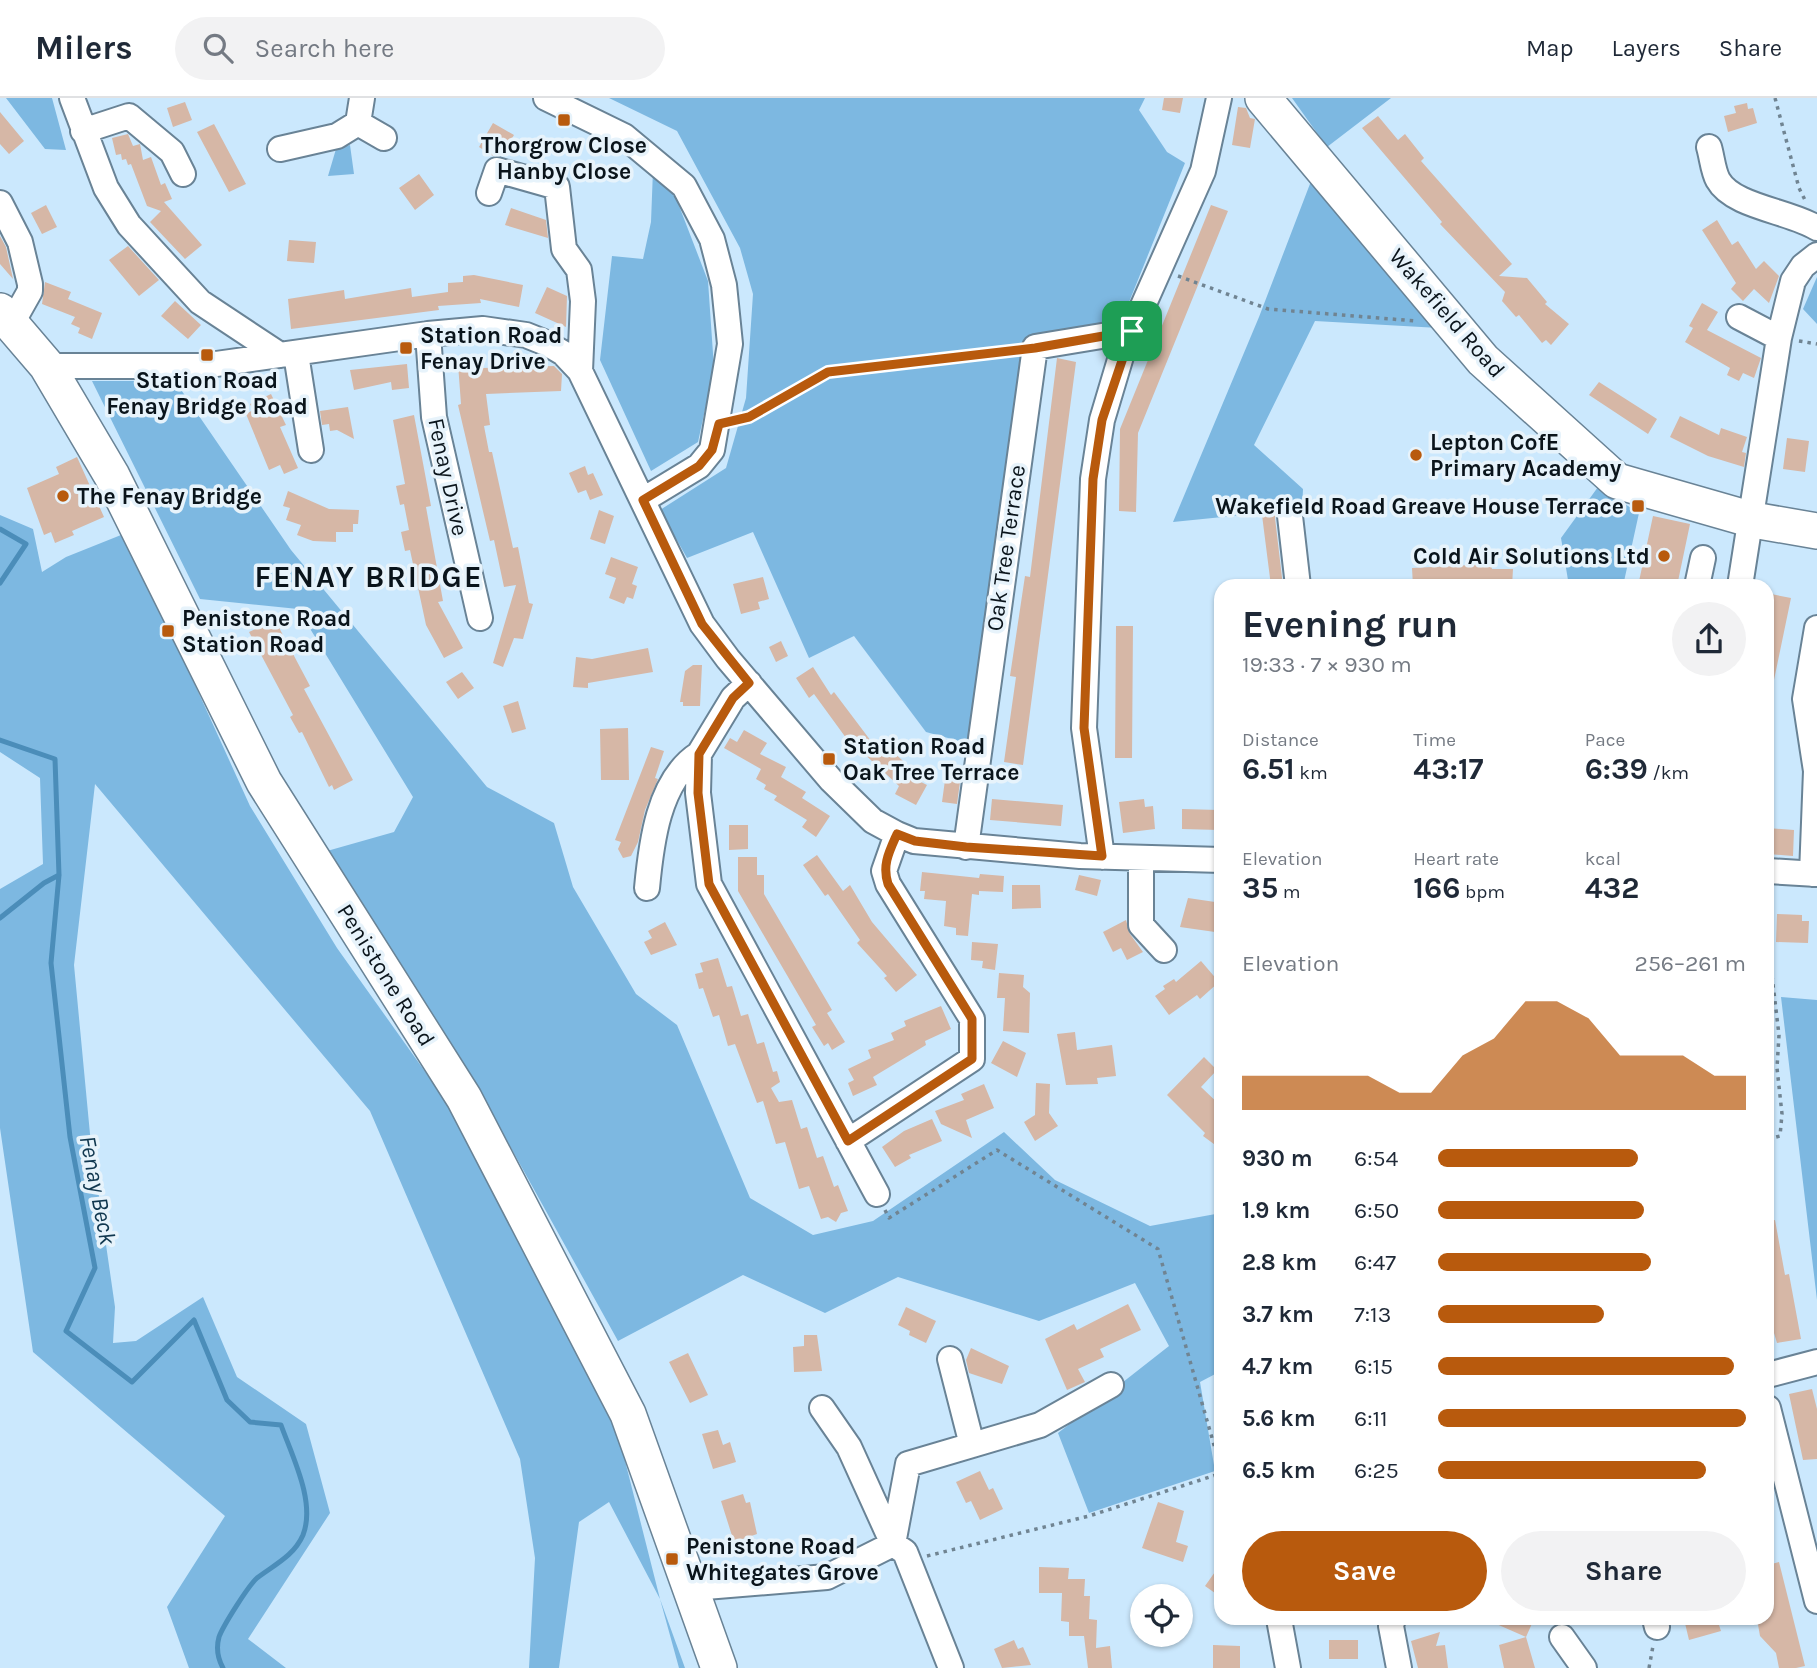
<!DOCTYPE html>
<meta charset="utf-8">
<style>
body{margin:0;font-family:Karla,sans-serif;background:#f2f2f3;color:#1f2937;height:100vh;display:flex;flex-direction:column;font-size:26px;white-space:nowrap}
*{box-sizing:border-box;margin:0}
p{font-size:23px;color:#747a83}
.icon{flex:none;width:38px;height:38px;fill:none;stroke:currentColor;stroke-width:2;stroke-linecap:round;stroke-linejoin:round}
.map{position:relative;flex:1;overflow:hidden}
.sheet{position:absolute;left:1214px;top:481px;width:560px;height:1046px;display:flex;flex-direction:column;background:#fff;border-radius:21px;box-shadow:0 2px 5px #0004}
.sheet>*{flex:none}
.buttons{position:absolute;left:1130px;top:1486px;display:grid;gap:14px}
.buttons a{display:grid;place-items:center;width:63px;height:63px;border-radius:50%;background:#fff;box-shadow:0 2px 5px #0004;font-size:35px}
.pin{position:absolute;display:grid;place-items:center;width:60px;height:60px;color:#fff;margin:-30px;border-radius:14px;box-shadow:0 4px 10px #0006}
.round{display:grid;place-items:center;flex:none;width:74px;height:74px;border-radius:37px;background:#f2f2f3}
.summary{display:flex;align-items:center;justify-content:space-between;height:119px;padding:0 28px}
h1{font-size:38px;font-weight:700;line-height:52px}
.stats{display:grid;grid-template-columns:repeat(3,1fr);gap:10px;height:119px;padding:7px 28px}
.stats div{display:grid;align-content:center}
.stats b{font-size:30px;font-weight:700}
.stats small{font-size:19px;font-weight:400}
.stats p{font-size:19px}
.chart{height:196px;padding:14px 28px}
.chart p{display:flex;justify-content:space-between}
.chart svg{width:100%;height:126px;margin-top:7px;fill:#b85a0d;opacity:.7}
.action{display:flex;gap:14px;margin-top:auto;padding:14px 28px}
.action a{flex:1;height:80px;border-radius:42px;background:#b85a0d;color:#fff;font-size:28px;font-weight:700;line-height:80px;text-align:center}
.action a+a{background:#f2f2f3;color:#1f2937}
ul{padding:0 28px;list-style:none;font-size:23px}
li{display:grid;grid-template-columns:112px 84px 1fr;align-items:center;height:52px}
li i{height:18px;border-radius:9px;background:#b85a0d}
header{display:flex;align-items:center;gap:42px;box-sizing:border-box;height:98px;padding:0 35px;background:#fff;border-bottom:2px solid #e0e1e3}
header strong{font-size:33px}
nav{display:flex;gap:38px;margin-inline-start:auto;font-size:24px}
.search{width:490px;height:63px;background:#f2f2f3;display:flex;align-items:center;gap:18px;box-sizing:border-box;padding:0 24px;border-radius:38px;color:#747a83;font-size:26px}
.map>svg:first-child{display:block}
</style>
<header>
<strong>Milers</strong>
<div class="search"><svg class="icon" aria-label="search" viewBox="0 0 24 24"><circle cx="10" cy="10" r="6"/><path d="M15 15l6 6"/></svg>Search here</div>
<nav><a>Map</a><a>Layers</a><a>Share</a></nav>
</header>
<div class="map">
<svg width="1817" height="1570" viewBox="0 0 1817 1570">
<rect width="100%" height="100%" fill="#cbe8fd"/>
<!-- green -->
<path fill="#7db8e1" d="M6 0H52L66 52 45 51Z
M609 0H1145L1139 12 1167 54 1185 65 1121 224 1025 240 970 646 926 634 854 538 809 560 753 434 687 460 660 412 726 370 746 300 753 196 740 150 677 33Z
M1292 0H1391L1327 49Z
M350 47 354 76 328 78 336 51Z
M653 72 676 100 708 183 714 270 698 344 651 373 600 262 612 158 643 161 651 124Z
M1313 78 1439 230 1315 223 1254 347 1303 391 1302 411 1173 424 1259 219Z
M1817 179V226L1803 211Z
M92 283H175L291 452 487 689 554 725 573 789 636 896 677 927 750 1100 813 1137 873 1123 1004 1034 1055 1082 1150 1128 1221 1115V1273L1200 1284 1215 1373 1089 1415 1058 1335 1169 1248 1135 1185 1039 1223 898 1179 825 1215 743 1177 618 1243 475 985 327 753 394 734 413 699 298 511 200 501Z
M1598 389 1639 415 1623 488H1569L1561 440Z
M0 417 33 431 42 474 66 459 126 435 250 708 337 850 451 1010 619 1339 660 1501 685 1570H679L660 1501 609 1404 579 1424 559 1570H529L535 1460 520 1361 370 1013 95 686 74 867 90 1036 115 1209 113 1245 136 1243 203 1199 237 1279 306 1326 330 1415 248 1541 286 1570H189L167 1509 225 1418 33 1254 0 1030V791L43 766 40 680 0 654Z
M1781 899 1817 902V1202Z"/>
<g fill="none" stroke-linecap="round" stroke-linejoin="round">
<!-- stream -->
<path stroke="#4b8db9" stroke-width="5" d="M0 431 26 446 0 485
M0 642 55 661 59 777 51 865 70 1039 95 1170 66 1233 132 1284 194 1222 227 1302 250 1324 281 1327C292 1358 316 1404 303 1437 294 1458 274 1467 257 1480 248 1488 223 1528 219 1539 216 1550 218 1561 223 1570
M0 820 44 785 59 777"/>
</g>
<!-- building -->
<path fill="#d6b7a6" d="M1164 0H1183L1180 15 1162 12Z
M185 4 192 22 173 29 167 10Z
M1747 5 1748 11 1753 10 1757 25 1728 34 1724 18 1736 15 1734 8Z
M1238 9 1246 10 1250 20 1255 21 1250 50 1232 47Z
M0 14 24 43 9 56 0 46Z
M1378 18 1398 42 1405 36 1424 60 1421 63 1512 166 1499 178 1527 180 1547 204 1545 206 1569 226 1551 247 1546 242 1542 245 1519 217 1516 219 1502 203 1505 194 1440 126 1442 124 1362 30Z
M493 25 514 37 501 58H493L479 49Z
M214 26 246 86 229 94 197 34Z
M128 36 133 48 140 46 143 62 151 59 161 87 165 85 172 101 164 104 202 147 185 161 150 124 161 113 147 108 131 66 128 67 126 61 122 62 121 56 116 57 112 40Z
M419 76 434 97 415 112 399 90Z
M46 107 57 129 42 136 31 115Z
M1211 107 1228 113 1138 335 1136 414 1119 413 1120 331Z
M511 110 546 122 548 140 505 127Z
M1717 122 1732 147 1738 143 1756 171 1764 163 1779 178 1769 205 1754 191 1743 203 1731 191 1736 185 1702 132Z
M0 138 6 149 13 181 0 166Z
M289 142 316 144 314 165 287 163Z
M128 148 159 182 139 198 109 162Z
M474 177 523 187 519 209 480 201 481 205 438 208 439 212 291 231 288 201 344 192 345 201 411 190 412 199 448 194V185L463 184V178Z
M45 184 71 194 68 201 102 215 92 241 78 235 80 230 71 226 75 219 42 206Z
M547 189 567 198 566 229 535 215Z
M175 203 201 227 188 241 161 218Z
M1702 205 1718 214 1707 232 1761 260 1754 280 1743 275 1739 283 1727 277 1730 270 1685 244 1693 230 1689 228Z
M1057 260 1076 264 1023 667 1004 664 1016 579 1010 578 1025 478 1030 479Z
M481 265 482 270 554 268 562 276 561 293 486 296 490 327 484 328 489 354H492L513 450 518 449 529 505 533 506 523 541 514 540 503 569 493 565 516 487 504 489 494 442 490 443 458 307 461 306 458 266Z
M407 266 409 290 392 292 391 284 354 292 350 272Z
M1599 284 1657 321 1648 336 1589 297Z
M271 296 286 327 280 329 298 370 284 376 280 367 269 372 246 316 253 312 250 306Z
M348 309 354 341 337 332 330 333 329 326 322 327 320 313Z
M414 317 431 408 426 409 443 503 438 504 463 550 444 560 426 527 410 452 405 453 401 434 409 432 404 406 400 407 396 388 405 386 393 322Z
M1680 318 1719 337 1721 330 1747 339 1742 354 1746 355 1744 369 1708 358 1670 339Z
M1787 340 1809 343 1805 374 1783 371Z
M77 359 104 419 72 433 74 437 55 445 51 434 44 437 27 390 59 376 56 369Z
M585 368 588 377 593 375 603 397 590 402 586 392 578 395 569 375Z
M288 393 329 411 359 412 358 426H353V434H336V444L313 443 297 437 301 427 286 422 290 410 283 408Z
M599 412 614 418 605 446 590 441Z
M1276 416 1275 420 1283 488H1271L1262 417Z
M1653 418 1690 426 1677 488H1638Z
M611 459 638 469 632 486 637 488 633 501 627 499 624 506 609 500 616 480 605 476Z
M1491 466 1492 471H1513L1512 488H1413L1412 470Z
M763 479 769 501 758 504 760 511 741 516 733 486Z
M1771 496 1791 500 1774 582H1768V510Z
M275 522 310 588 304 591 353 682 334 692 332 687 329 689 302 634 299 635 290 619 293 617 249 534Z
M1116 528H1133L1132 660H1115Z
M781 543 788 558 776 564 769 549Z
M648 550 653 574 588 585V590L573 589 576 559 592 561Z
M693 567H702L700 608H683V604H680L685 573Z
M813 569 831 597 834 594 880 655 887 648 904 664 897 672 927 687 916 707 895 696 899 688 860 652 857 655 814 596 809 600 796 580Z
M462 574 474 590 458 601 446 584Z
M518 603 526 631 512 635 503 608Z
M628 630 629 682H601L600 631Z
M744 632 767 645 760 656 786 669 781 679 806 694 802 700 830 718 816 739 802 729 807 722 774 702 777 698 764 691 766 687 756 681 761 671 724 650 730 640 737 644Z
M651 649 664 653 655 680 658 681 645 712 638 744 631 758 623 760 618 751 621 744 615 742Z
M945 682 960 684 957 706 942 704Z
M992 701 1063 707 1061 728 990 722Z
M1144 701 1145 709 1153 708 1155 731 1123 735 1119 704Z
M1182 711 1219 712V732L1182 731Z
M729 727H748V751L729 752Z
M1768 730 1794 732 1793 758 1768 756Z
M817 757 843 793 850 787 872 824 917 877 896 894 884 880 887 878 857 845 860 842 828 796 825 798 803 767Z
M738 759H757V777H764V796L832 912 827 915 845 944 832 952 828 945 824 948 812 929 816 927 738 793Z
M922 774 979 780 980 776 1004 778 1003 794 979 793V797L972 796 968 838 956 837V830L944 828 946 803 924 801 925 793H920Z
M1079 777 1101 782 1097 798 1075 792Z
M1012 787H1040L1041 810 1012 811Z
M1188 800 1215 804V834L1180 829Z
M1777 816 1802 817V823H1809L1808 845 1776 844Z
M1126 822 1130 836 1143 854 1127 862 1121 850 1113 854 1103 834Z
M665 824 677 847 651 857 644 844 652 840 648 833Z
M972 844 998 846 995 872 982 870 983 863 971 862Z
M718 860 727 889 732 888 741 918 748 916 757 946 764 944 773 974 777 973 780 984 771 990 779 1004 792 1002 801 1031 807 1029 817 1060 823 1058 834 1089 838 1087 848 1113 841 1115 836 1124 828 1119 821 1121 809 1088 799 1091 785 1044 776 1046 763 1003 757 1005 735 946 728 948 719 917 713 919 703 890 699 891 695 876 703 874 700 865Z
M1201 863 1219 884 1200 901 1197 897 1169 917 1155 898 1165 891 1163 888 1174 881 1176 884Z
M999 875 1024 877 1023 889 1030 895 1029 935 1003 933 1005 900H997Z
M941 908 951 931 925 943 926 947 873 979 877 987 853 998 848 985 854 982 848 971 871 960 868 952 894 942 891 935 906 928 904 923Z
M1075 934 1077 952 1112 947 1116 978 1097 980 1098 986 1066 987 1057 936Z
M1003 943 1026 955 1017 979 991 965Z
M1204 959 1217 972 1201 989 1222 1009V1052L1203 1038 1205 1035 1167 997Z
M1036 985 1050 986 1049 1015 1058 1028 1035 1043 1024 1024 1035 1017Z
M984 986 994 1010 966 1022 972 1040 941 1026 935 1013 964 1002 961 996Z
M932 1021 942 1043 909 1057 911 1060 895 1069 882 1049 904 1033Z
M1775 1122 1785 1177 1789 1176 1801 1241 1777 1245 1768 1215V1123Z
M1128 1206 1141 1232 1100 1251 1104 1259 1078 1271 1085 1284 1067 1292 1045 1241 1074 1226 1077 1232Z
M906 1209 936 1223 926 1245 909 1237 910 1233 898 1227Z
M804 1237H817L822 1273 794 1274 793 1249 804 1248Z
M971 1250 1009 1268 1002 1286 969 1275 966 1262Z
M688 1255 708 1297 690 1305 669 1264Z
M1812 1291 1817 1311V1361L1803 1362 1789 1296Z
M718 1332 723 1347 730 1344 736 1364 713 1371 702 1336Z
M980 1373 989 1392 993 1390 1003 1411 980 1422 971 1403 966 1405 956 1384Z
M743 1396 746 1405 750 1404 757 1436 734 1444 721 1403Z
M1158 1404 1184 1413 1176 1444 1188 1448 1183 1464 1142 1450Z
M1222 1464V1500L1205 1488Z
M1779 1464 1805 1568 1796 1570H1779L1776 1555 1760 1538 1757 1521H1768V1467Z
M1039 1469 1069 1470 1068 1481H1085L1084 1498H1090L1089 1521 1097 1522 1096 1550 1110 1548 1112 1570H1088L1084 1538H1069V1524L1061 1523 1062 1495H1039Z
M1485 1521H1534L1526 1539 1535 1570H1504L1499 1547 1526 1539Z
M1684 1521H1717L1721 1533 1689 1542Z
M1440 1534 1436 1548 1445 1547 1448 1570H1418L1411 1543Z
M1014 1542 1018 1551 1023 1549 1031 1567 1002 1570 994 1551Z
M1329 1542H1358V1561H1329Z
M1213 1547 1240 1548V1570H1213Z"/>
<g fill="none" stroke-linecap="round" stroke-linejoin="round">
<defs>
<path id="minor" d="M72 0 106 90 129 127 200 204 280 257
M546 0 624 38 684 88 712 141 724 187 730 246 712 352 699 368 643 402
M358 25 384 40
M83 33 129 18 172 54 183 76
M1709 49C1712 59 1713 73 1718 82 1733 109 1790 113 1817 130
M280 51 337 38 358 25 362 0
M489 95 497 72 557 89 564 151 579 172 583 203 580 273
M0 105 20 144 30 186V193L12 225
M1739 219 1779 240
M428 236 434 319 480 520
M296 256 311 352
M47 268H202L428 236 483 231 526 237 546 245 563 255 580 273 702 526 728 561 831 682 873 723 897 736 914 743 1080 758 1222 762
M1290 418 1298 488
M1697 488 1703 460
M1740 488 1779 240 1793 183 1803 168 1817 157
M749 585 733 600 699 656 698 695 709 786 877 1096
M966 749 1035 249 1132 233
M1102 759 1084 630 1093 381 1102 322 1122 255 1203 73 1219 0
M1141 760V827L1164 852
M1768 773 1817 776
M1812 776 1816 673 1805 601 1817 530
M647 790C651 747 658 682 699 656
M848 1043 972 961V921L888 786 884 773 897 736
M950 1261 972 1347
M1768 1277 1817 1264
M822 1310 849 1349 893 1446
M1768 1310 1817 1503
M893 1446 908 1366 1040 1327 1111 1287
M693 1490 827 1479 893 1446 905 1454 951 1570
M1279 1521 1288 1570
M1393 1521 1391 1528 1399 1570
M1655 1521 1657 1529
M1562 1539 1584 1570"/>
<path id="highway" d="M1263 0 1483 262 1617 383 1753 422 1817 433
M0 213 47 268 112 378 264 684 464 1000 628 1316 719 1570"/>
</defs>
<!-- minor casing -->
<use href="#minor" stroke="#698396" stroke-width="28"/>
<!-- highway casing -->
<use href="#highway" stroke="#698396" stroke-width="38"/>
<!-- path -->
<path stroke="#708492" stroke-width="3.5" stroke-dasharray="3.5 5" stroke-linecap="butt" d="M1775 0 1799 90 1805 102
M1178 178 1268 211 1416 223
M1799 243 1817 246
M735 322 749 319 828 274 1015 252
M1768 844 1779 937 1777 970 1782 1016 1780 1038 1768 1041
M885 1112 889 1120 997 1052 1158 1151 1222 1375
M927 1458 1089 1418 1219 1376
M1649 1570 1653 1548"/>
<!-- minor -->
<use href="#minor" stroke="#fff" stroke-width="24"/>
<!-- highway -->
<use href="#highway" stroke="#fff" stroke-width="35"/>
</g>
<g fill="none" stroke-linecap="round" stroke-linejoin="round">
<defs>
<path id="route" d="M1132 233 1102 322 1093 381 1084 630 1102 758 966 749 915 743 897 736C889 754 882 767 888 786L972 921V961L848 1043 709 786 698 695 699 656 733 600 749 585 702 526 643 402 699 368 712 352 719 326 749 319 828 274 1035 250Z"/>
</defs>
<!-- route casing -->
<use href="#route" stroke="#fff" stroke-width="14"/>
<!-- route -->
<use href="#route" stroke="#b85a0d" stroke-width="9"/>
</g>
<!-- markers -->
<g fill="#b85a0d" stroke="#e7f3fb" stroke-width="2.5">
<rect x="557" y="15" width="14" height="14" rx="3.5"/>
<rect x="399" y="243" width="14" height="14" rx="3.5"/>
<rect x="200" y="250" width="14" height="14" rx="3.5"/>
<circle cx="1416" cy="357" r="7"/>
<circle cx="63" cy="398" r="7"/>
<rect x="1631" y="401" width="14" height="14" rx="3.5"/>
<circle cx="1664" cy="458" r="7"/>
<rect x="161" y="526" width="14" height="14" rx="3.5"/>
<rect x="822" y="654" width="14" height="14" rx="3.5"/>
<rect x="665" y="1454" width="14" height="14" rx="3.5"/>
</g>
<g text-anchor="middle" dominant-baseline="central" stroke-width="7" stroke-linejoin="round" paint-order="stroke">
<!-- poi labels -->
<g font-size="23" font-weight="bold" fill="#0a141b" stroke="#e7f3fb" text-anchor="start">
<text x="564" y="47" text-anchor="middle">Thorgrow Close<tspan x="564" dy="26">Hanby Close</tspan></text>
<text x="420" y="237">Station Road<tspan x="420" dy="26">Fenay Drive</tspan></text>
<text x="207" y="282" text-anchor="middle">Station Road<tspan x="207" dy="26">Fenay Bridge Road</tspan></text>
<text x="1430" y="344">Lepton CofE<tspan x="1430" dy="26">Primary Academy</tspan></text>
<text x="77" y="398">The Fenay Bridge</text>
<text x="1624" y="408" text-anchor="end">Wakefield Road Greave House Terrace</text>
<text x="1650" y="458" text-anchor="end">Cold Air Solutions Ltd</text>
<text x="182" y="520">Penistone Road<tspan x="182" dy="26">Station Road</tspan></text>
<text x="843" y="648">Station Road<tspan x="843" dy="26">Oak Tree Terrace</tspan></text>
<text x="686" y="1448">Penistone Road<tspan x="686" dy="26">Whitegates Grove</tspan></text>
</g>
<!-- street labels -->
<g font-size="23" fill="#0a141b" stroke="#e7f3fb">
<text transform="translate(1447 215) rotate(49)">Wakefield Road</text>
<text transform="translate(448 379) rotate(78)">Fenay Drive</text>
<text transform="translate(1006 450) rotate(-82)">Oak Tree Terrace</text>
<text transform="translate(386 877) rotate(58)">Penistone Road</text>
</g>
<!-- water labels -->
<g font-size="24" font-style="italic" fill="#10374f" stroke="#e7f3fb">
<text transform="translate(98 1092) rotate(79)">Fenay Beck</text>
</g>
<!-- district labels -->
<g font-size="30" font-weight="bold" letter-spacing="2" fill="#0a141b" stroke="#e7f3fb">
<text x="369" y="479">FENAY BRIDGE</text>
</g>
</g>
</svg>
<div class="buttons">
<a><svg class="icon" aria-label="locate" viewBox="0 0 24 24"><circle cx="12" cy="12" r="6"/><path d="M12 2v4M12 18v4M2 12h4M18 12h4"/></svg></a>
</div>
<div class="pin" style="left:1132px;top:233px;background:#1e9e55"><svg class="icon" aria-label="arrive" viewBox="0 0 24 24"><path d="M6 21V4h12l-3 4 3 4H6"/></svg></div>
<section class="sheet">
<div class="summary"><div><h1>Evening run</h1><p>19:33 · 7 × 930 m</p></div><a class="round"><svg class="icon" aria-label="share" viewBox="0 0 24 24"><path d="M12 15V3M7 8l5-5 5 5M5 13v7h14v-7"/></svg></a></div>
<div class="stats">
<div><p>Distance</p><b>6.51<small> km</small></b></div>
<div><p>Time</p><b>43:17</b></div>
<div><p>Pace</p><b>6:39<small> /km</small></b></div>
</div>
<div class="stats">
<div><p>Elevation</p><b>35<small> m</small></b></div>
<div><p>Heart rate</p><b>166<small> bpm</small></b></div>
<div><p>kcal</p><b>432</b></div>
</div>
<div class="chart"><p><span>Elevation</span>256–261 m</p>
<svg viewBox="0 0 160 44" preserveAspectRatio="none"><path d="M0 44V32L10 32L20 32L30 32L40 32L50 38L60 38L70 25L80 19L90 6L100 6L110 12L120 25L130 25L140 25L150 32L160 32V44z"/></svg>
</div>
<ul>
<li><b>930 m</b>6:54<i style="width:65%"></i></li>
<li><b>1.9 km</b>6:50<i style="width:67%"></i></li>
<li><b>2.8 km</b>6:47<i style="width:69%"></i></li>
<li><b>3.7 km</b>7:13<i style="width:54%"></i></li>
<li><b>4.7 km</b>6:15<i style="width:96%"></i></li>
<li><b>5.6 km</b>6:11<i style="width:100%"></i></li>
<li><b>6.5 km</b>6:25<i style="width:87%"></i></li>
</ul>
<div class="action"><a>Save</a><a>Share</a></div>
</section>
</div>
